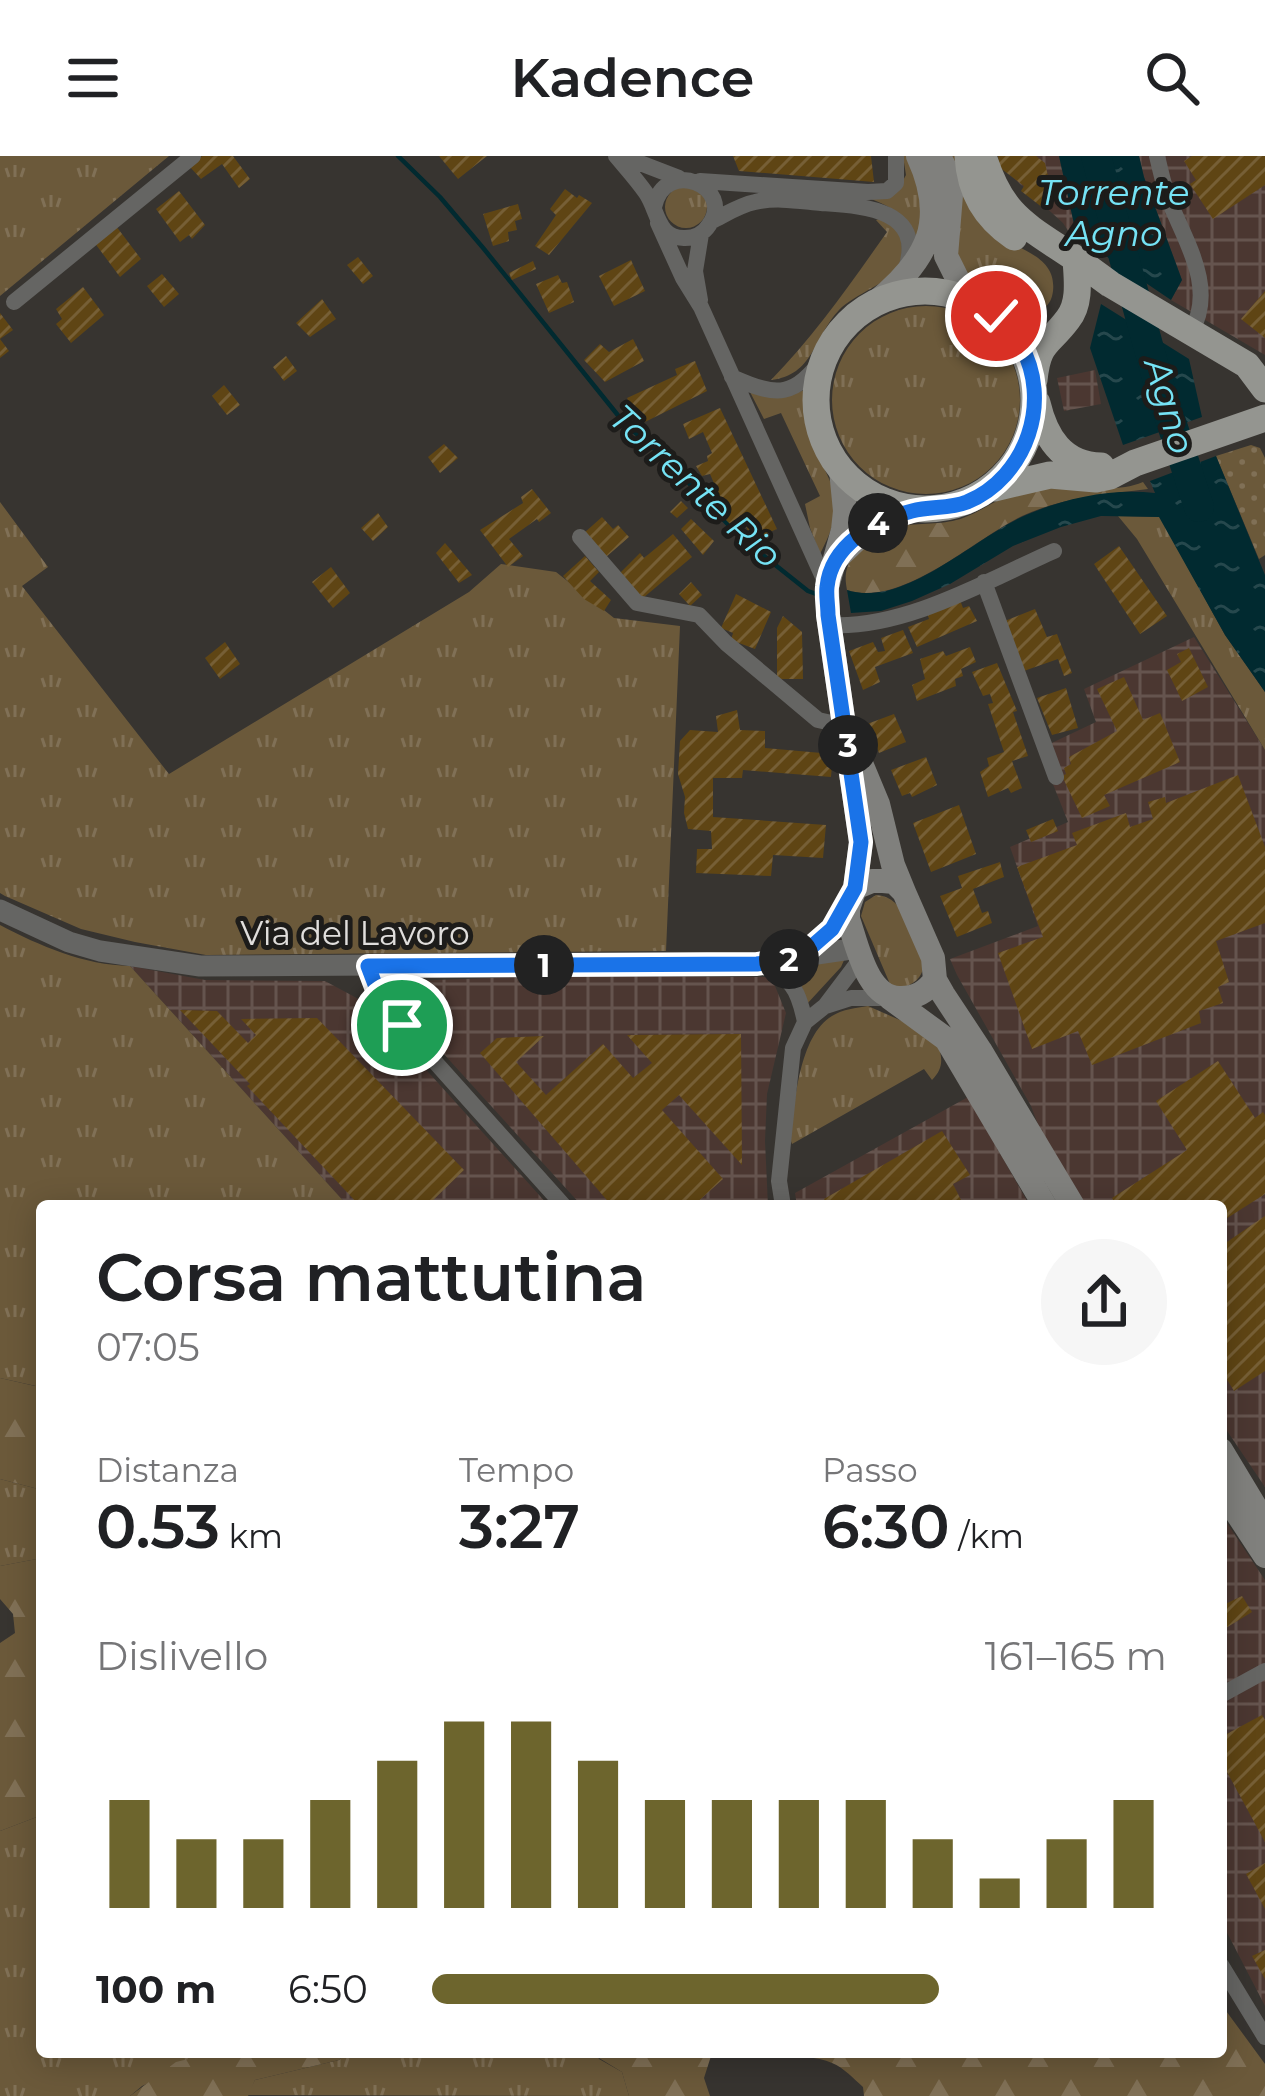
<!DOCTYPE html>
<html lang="it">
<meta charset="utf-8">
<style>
body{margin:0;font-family:Montserrat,sans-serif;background:#f6f6f6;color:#202124;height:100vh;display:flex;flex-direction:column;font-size:45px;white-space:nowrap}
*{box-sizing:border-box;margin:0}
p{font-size:39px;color:#757577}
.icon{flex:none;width:66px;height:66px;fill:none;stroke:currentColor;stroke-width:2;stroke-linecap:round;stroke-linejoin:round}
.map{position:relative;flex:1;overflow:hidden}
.sheet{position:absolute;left:36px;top:1044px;width:1191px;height:858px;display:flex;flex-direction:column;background:#fff;border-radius:12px;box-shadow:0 6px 30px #0003}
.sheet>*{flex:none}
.pin{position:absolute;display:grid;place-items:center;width:102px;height:102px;color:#fff;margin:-51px;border:6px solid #fff;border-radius:50%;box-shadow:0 3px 12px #0007}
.km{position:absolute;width:60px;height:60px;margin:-30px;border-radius:50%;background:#222;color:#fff;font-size:33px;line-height:60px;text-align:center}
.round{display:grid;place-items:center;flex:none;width:126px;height:126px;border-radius:63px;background:#f6f6f6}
.summary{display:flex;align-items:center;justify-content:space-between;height:204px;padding:0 60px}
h1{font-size:66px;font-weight:600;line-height:90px}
.stats{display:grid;grid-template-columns:repeat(3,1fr);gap:18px;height:204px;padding:12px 60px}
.stats div{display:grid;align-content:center}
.stats b{font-size:60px;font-weight:600}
.stats small{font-size:33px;font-weight:400}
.stats p{font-size:33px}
.chart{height:336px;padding:24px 60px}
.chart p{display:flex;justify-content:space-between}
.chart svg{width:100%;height:216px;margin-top:12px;stroke:#6d652d;stroke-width:6}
ul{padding:0 60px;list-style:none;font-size:39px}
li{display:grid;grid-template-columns:192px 144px 1fr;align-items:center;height:90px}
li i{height:30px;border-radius:15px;background:#6d652d}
header{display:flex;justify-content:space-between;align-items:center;height:156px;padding:0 60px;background:#fff;font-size:54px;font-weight:600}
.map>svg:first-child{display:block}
</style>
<header><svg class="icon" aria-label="menu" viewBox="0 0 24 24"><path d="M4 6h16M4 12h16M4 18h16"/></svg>Kadence<svg class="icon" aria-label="search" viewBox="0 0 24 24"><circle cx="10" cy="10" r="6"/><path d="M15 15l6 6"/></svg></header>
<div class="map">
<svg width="1265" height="1940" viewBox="0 0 1265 1940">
<defs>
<pattern id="industrial-grid" width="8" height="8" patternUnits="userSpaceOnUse" patternTransform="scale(3)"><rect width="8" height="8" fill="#4b3731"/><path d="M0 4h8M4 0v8" fill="none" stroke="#65544e"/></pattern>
<pattern id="grass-tufts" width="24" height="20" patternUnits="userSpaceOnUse" patternTransform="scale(3)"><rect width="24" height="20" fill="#6b593a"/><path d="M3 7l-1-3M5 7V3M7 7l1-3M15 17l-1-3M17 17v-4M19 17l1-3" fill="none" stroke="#807056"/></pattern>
<pattern id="forest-firs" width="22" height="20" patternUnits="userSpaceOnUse" patternTransform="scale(3)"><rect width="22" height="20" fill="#6b593a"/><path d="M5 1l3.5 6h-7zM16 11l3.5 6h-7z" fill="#807056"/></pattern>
<pattern id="park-dots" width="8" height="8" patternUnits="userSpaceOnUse" patternTransform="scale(3)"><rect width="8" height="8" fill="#6b593a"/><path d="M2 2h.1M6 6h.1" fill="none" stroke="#807056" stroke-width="1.8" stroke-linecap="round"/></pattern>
<pattern id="water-ripples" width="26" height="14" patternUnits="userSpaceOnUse" patternTransform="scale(3)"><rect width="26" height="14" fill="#012a30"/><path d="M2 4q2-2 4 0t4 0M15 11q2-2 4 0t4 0" fill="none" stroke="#26484d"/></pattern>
<pattern id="building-hatch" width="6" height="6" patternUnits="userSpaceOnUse" patternTransform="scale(3)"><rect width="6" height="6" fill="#5f4514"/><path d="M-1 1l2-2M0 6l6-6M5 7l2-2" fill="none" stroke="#765f36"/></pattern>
</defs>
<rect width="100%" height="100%" fill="#373430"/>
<!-- industrial -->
<path fill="url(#industrial-grid)" d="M1002 0H1059L1078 86 1074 84 1063 67 1007 16Z
M1139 0H1265V199L1171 144 1182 124 1144 21Z
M1095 214 1101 248 1064 255 1057 222Z
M1194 481 1265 594V1331L1221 1266V1050H1085L1042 979 1031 950 957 819 950 803 1038 770 1010 691 1068 666 1039 593 1096 566 1084 533Z
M130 810 205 824 325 825 366 847 549 1050H348Z
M547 820 766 821 775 830 786 857 767 938 765 985 768 1050H582L421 873 399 845 410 825Z
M968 941 1030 1050H797L795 1037Z
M1221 1358 1265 1424V1850L1221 1765Z"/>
<!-- grass -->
<path fill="url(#grass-tufts)" d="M0 0H169L0 140Z
M903 0H912L925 43 914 97C908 62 902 55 869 42L900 30 906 19Z
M946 0H962C968 15 983 60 991 71 1011 95 1057 96 1053 135 1051 151 1042 155 1027 159 1008 149 974 135 963 115 947 88 949 32 946 0Z
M665 51a21 21 0 1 1 42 0a21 21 0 1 1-42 0Z
M879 63 898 73C902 84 904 97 899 109 891 127 854 138 839 154 813 182 814 219 771 224 815 179 851 127 887 76L876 64Z
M832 244a94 94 0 1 1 188 0a94 94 0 1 1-188 0Z
M805 234C806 249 805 267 811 281 830 335 851 338 820 398L810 372 805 348 820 340 781 257 764 263 750 236 784 240Z
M0 346 48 411 22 430 169 618 469 436 501 408 556 416 614 462 680 470 666 795 206 799 135 786 81 773 5 740 0 737Z
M1118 360 1160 361 1225 479 1265 536V594L1137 383Z
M876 739C907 740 914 785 924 809 921 824 914 827 901 833L890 828 861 760 865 746Z
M0 769C40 790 84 809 130 810L348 1050H42V1226L36 1230 0 1222Z
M840 797 845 802 841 811 806 849 801 827 790 815Z
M868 850 902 865 938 889C943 903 943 913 932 924L924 913 792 988 790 982C795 946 799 880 832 860 843 853 856 852 868 850Z
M0 1323 42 1334V1402L0 1410Z
M42 1659V1896H217L142 1930 130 1940H0V1675Z
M347 1896H595L599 1903 622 1916 629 1940 247 1939 255 1924 339 1904Z"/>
<!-- forest -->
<path fill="url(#forest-firs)" d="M1143 326 1148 333C1105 338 1061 342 1022 360 974 383 902 452 847 434 844 418 846 413 853 398 874 357 928 375 963 362 990 352 1012 331 1041 329 1075 326 1109 340 1143 326Z
M0 1222 35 1230 42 1226V1334L0 1323Z
M42 1402V1659L0 1675V1487L15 1477 13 1458 0 1443V1410Z
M1221 1848 1265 1908V1940H864L863 1931C853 1922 844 1912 832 1907 805 1895 743 1901 711 1900L704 1922 710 1940H629L622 1916 599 1902 595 1896H1221Z
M217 1896H347L339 1904 255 1924 248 1940H130L176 1906Z"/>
<!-- park -->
<path fill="url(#park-dots)" d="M1251 289 1260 292 1265 302V399L1259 403 1216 300Z"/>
<!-- water -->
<path fill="url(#water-ripples)" d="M1059 0H1139L1144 21 1182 124 1171 144 1100 96 1078 86Z
M1101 148 1189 203 1202 261 1123 289 1090 192Z
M1216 300 1265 419V536L1225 479 1159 361 1101 360 1061 371 1013 390 950 428 912 445 881 455 851 457 847 434C904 453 976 380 1026 359 1065 342 1112 332 1155 337L1150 325Z"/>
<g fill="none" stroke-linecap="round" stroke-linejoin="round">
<!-- stream -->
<path stroke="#012a30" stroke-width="4.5" d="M398 0 440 41 484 93 625 268 664 301 739 380 808 435 819 439"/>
<!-- river -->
<path stroke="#012a30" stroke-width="30" d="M1096 0 1159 229 1199 351"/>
</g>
<!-- building -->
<path fill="url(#building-hatch)" d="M202 0H233L250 23 239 32 222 8 201 23 190 11Z
M439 0H487L458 23Z
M733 0H871L874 26 739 15Z
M998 0H1036L1045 7 1048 20 1046 25 1055 34 1043 52 1021 35 1024 30 999 11Z
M1192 0H1265V29L1213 63 1190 28 1196 24 1184 5Z
M565 33 577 42 579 39 592 47 549 99 535 90 556 59 550 53Z
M179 35 205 69 192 83 189 79 180 86 156 53Z
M518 48 522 63 515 65 517 74 508 76 509 85 493 90 483 58Z
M116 70 141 103 120 121 94 86Z
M358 101 373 120 363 128 347 109Z
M631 104 645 135 614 150 599 120Z
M533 105 536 113 512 124 509 117Z
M162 118 179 138 164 151 147 130Z
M558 119 562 127 567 126 574 146 549 157 536 128Z
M83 131 104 159 71 187 56 168 62 163 56 153Z
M1265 135V182L1241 163Z
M322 143 336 163 310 181 296 167Z
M0 157 13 174 0 183 9 195 0 202Z
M633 183 644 205 605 226 584 204 600 188 609 196Z
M286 200 297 215 284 225 273 211Z
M695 205 707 235 639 269 627 242 677 219 675 213Z
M224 229 240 249 227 259 212 240Z
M720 252 777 373 752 384 741 359 732 370 720 358 725 353 710 318 702 320 696 310 708 305 707 300 712 297 703 276 689 283 683 268Z
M444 288 458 302 440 317 428 301Z
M532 333 551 357 539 366 537 363 509 383 523 400 508 411 480 374 523 347 521 341Z
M681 345 688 352 677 362 670 356Z
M378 357 388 371 373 385 361 372Z
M602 361 613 373 618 369 629 381 606 401 584 377Z
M691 363 714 385 703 399 681 373Z
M673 378 692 401 643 442 619 418 640 397 644 402Z
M445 387 472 419 459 427 436 397Z
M1119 390 1167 460 1140 478 1094 408Z
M585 400 599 416 590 425 611 444 604 455 584 443 563 420Z
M331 411 350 437 333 452 312 426Z
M691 426 702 439 690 450 679 438Z
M736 438 771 456 755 493 731 484 733 477 721 472Z
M960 444 963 452 969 450 977 465 917 491 908 471 929 463 927 457Z
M1035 453 1047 481 1057 478 1072 517 1064 520 1058 503 1021 516 1002 466Z
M783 460 802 476 803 523H777V472Z
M903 474 913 497 875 511 880 526 863 534 849 495 873 486 878 496 885 495 881 482Z
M225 486 240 508 220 523 205 502Z
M970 491 976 506 961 513 963 520 955 523 956 530 917 545 912 529 925 523 920 503 943 495 946 500Z
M1189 492 1208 531 1182 545 1167 514 1181 506 1177 498Z
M997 507 1017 555 1013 556 1028 600 1012 605 1022 632 1011 637 1008 632 988 641 980 616 989 610 987 602 1004 596 988 548 993 547 990 538 983 540 972 516Z
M1124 521 1143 564 1160 557 1180 606 1104 639 1110 650 1082 662 1062 620 1066 618 1064 612 1071 608 1069 601 1117 575 1097 533Z
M1066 532 1078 572 1052 579 1037 542Z
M737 554 740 574 765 575V592L833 598 831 621 743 614 742 622H713V661L826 669 823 702 773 699 771 720 696 717 697 693H712L711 675 688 673 684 657 685 641 678 618 680 585 690 574 718 576 716 560Z
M894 558 906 586 879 597 867 568Z
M926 601 937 629 912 641 910 637 902 640 891 614Z
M1238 619 1265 691V767L1216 785 1229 826 1218 831 1223 847 1199 855 1201 867 1092 909 1078 875 1032 893 998 797 1043 781 1017 711 1077 689 1072 677 1126 657 1130 671 1153 663 1148 646 1165 641 1166 647Z
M959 649 976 698 931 716 913 667Z
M1053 663 1058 675 1031 686 1026 674Z
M1000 706 1004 721 973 733 982 757 988 755 992 767 957 781 940 740 962 732 958 720Z
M180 854 217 855 248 887 256 879 241 863 317 862 464 1014 427 1050H360L247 930 250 928Z
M741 878 742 1009 679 939 662 954 723 1023 693 1050H612L480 897 497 882 544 880 516 906 546 939 603 888 633 922 652 907 627 879Z
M1218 905 1255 962 1263 956 1265 959V1038L1221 1066V1050H1117L1112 1042 1187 994 1156 945Z
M942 975 970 1019 953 1028 964 1050H828L824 1043Z
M1265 1060V1215L1234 1235 1221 1214V1090Z
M1242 1440 1252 1456 1221 1475V1450Z
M1262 1559 1265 1564V1686L1221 1605V1581Z
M1265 1707V1753L1246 1718Z
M1265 1794V1823L1252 1800Z"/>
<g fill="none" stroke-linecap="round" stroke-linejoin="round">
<!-- minor -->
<path stroke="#656563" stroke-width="16" d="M616 0C626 12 637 24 646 37 658 54 657 83 685 82 695 82 704 77 709 69 736 31 665 0 654 51
M622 0 679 22
M1157 0C1161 16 1164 32 1170 47 1187 88 1216 133 1191 176
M700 25 868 36 887 35 896 27V0
M712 65C726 58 740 49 755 46 776 41 799 45 821 47 862 50 925 52 906 113
M658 67 683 122 701 151 827 430
M700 144 695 115 701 78
M14 146 193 0
M732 221C779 242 794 241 825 200
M580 381 637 447 699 459 726 487 818 564 845 570
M984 426 1056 621
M830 469C905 473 986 425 1054 395
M757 808C791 821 798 831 805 866
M368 810 376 831 402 869 564 1050
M826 850 851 842H889
M783 1050 779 1025 793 892 805 866 825 850 862 801
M1221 1539 1265 1515
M1221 1809 1265 1881"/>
<!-- tertiary -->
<path stroke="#656563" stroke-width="21" d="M0 754 69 786 100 795 200 810 757 807 858 792
M802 797 833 773 848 745"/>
<!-- secondary -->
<path stroke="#80807d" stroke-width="24" d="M939 0 948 18 951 39 946 100 959 126 979 148
M876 146C928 104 948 65 918 0
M841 314 845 355 843 374 827 431 828 459 861 686 855 732
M835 404 872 369 916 353
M858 600 878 648 893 709 904 736
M935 824C926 836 916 842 901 842 867 844 857 788 848 763V753L855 732 872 725H883L894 726 904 736 933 802 935 824 943 838 980 894 1073 1050
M890 842 946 883 1045 1050
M1221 1294 1265 1367
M1221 1333 1265 1400"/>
<!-- primary -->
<path stroke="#949590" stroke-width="27" d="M968 0C970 36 985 61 1014 81
M983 0C1002 61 1026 69 1076 103 1077 122 1081 147 1068 163 1048 190 1038 185 1034 224
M1076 103 1110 128 1247 209 1265 233
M816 244a109 109 0 1 1 218 0a109 109 0 1 1-218 0Z
M1037 247C1045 281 1062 309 1101 310
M994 332 1050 319 1096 323 1110 320 1135 307 1265 262"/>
</g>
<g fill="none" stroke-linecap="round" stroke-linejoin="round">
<defs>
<path id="route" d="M402 869 376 831 368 810 757 808 791 803 808 794 832 773 855 732 861 686 828 459C828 450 826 439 827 431 831 389 875 364 912 355 931 350 949 353 967 346 1027 321 1053 244 1020 188 1014 177 1005 169 996 160"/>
</defs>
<!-- route casing -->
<use href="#route" stroke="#fff" stroke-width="24"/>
<!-- route -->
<use href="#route" stroke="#1a73e8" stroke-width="15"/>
</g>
<g text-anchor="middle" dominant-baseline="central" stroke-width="10" stroke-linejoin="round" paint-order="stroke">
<!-- street labels -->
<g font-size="33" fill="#e0dedc" stroke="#1d1c1a">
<text x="355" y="777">Via del Lavoro</text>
</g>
<!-- water labels -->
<g font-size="36" font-style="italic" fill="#75e3f5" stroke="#1d1c1a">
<text x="1114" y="36">Torrente<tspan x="1114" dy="41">Agno</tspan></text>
<text transform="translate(1170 250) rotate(74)">Agno</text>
<text transform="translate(696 330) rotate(43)">Torrente Rio</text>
</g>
</g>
</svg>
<div class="pin" style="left:402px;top:869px;background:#1e9e55"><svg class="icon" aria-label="arrive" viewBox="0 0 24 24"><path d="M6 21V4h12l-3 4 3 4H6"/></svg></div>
<div class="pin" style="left:996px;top:160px;background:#d93025"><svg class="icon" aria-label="check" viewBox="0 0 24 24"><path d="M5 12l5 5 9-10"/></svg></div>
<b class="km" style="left:544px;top:809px">1</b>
<b class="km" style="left:789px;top:803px">2</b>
<b class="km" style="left:848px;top:589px">3</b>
<b class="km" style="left:878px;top:367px">4</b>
<section class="sheet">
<div class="summary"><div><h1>Corsa mattutina</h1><p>07:05</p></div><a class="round"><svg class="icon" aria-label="share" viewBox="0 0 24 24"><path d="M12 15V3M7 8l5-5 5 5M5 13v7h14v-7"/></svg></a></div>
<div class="stats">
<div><p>Distanza</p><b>0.53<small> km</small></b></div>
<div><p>Tempo</p><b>3:27</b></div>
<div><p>Passo</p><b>6:30<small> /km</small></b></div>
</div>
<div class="chart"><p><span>Dislivello</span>161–165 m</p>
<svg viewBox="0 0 160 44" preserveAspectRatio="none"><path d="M5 44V22M15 44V30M25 44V30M35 44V22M45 44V14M55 44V6M65 44V6M75 44V14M85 44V22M95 44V22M105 44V22M115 44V22M125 44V30M135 44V38M145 44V30M155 44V22"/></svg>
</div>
<ul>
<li><b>100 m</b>6:50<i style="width:69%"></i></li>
</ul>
</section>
</div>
